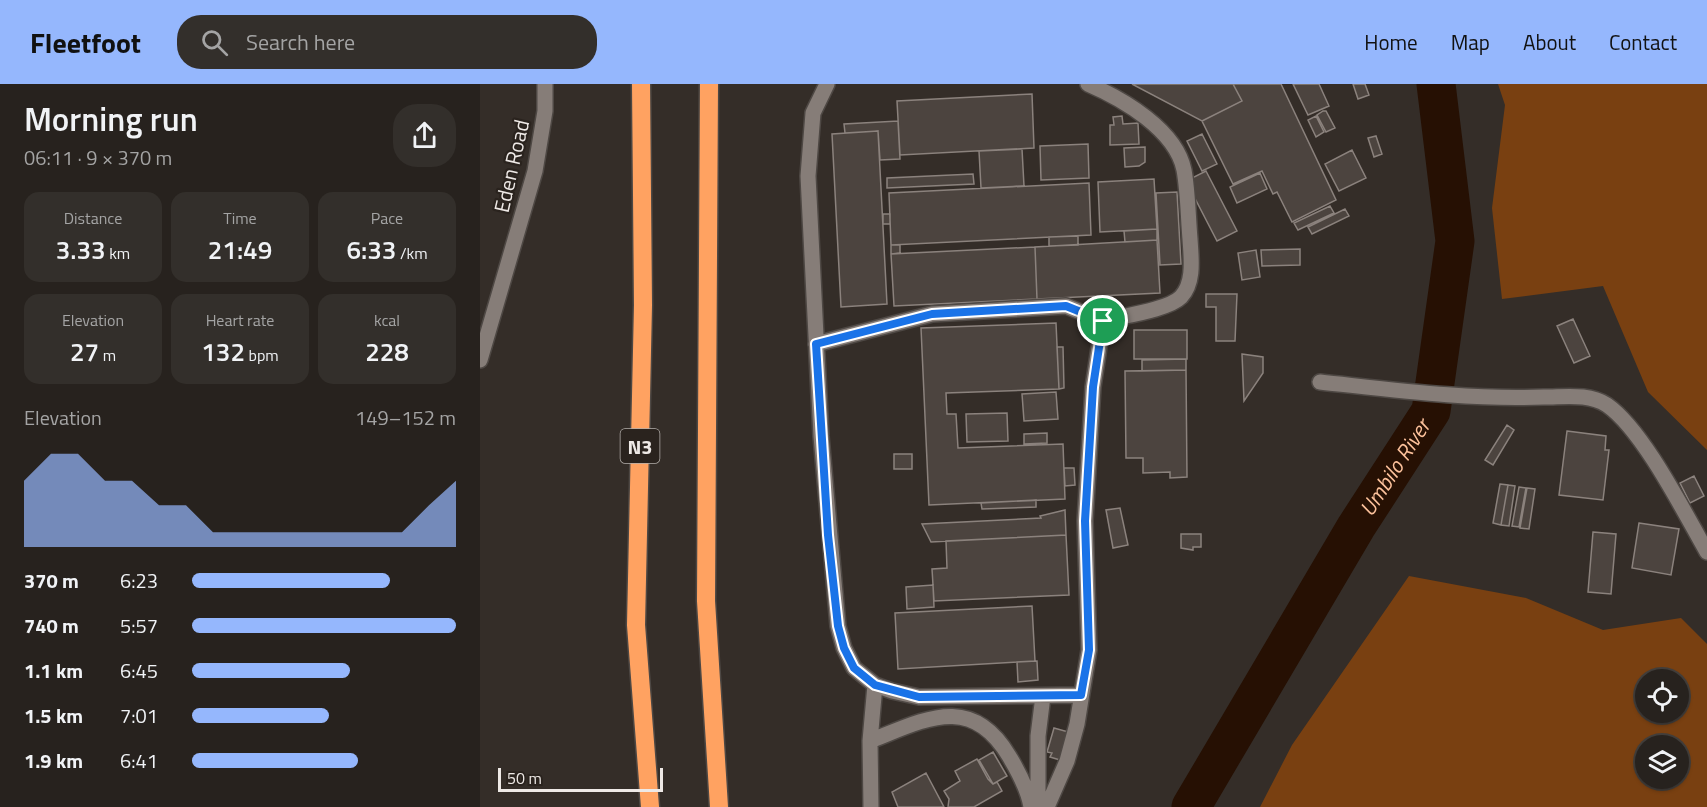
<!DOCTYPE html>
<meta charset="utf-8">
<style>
body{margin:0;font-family:"Titillium Web",sans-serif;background:#332f2b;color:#f1f3f6;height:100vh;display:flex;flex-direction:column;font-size:22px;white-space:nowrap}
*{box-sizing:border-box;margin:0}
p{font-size:20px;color:#a4a4a4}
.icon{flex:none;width:33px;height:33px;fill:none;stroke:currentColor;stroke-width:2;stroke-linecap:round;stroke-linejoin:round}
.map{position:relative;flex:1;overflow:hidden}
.details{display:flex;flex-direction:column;background:#27221e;width:480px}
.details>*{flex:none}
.fabs{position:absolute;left:1155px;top:585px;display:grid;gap:12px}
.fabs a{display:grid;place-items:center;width:54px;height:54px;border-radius:50%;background:#27221e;box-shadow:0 2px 4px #0004,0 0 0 2px #433f3c;font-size:30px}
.scale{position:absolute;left:18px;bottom:15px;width:165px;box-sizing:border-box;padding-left:6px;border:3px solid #eee9e6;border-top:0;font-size:16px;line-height:21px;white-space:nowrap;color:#eee9e6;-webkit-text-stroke:4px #2a231e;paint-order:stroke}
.pin{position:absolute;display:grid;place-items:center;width:51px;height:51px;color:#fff;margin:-26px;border:3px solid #fff;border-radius:50%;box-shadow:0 2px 6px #0007}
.round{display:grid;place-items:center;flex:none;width:63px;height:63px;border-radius:24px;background:#332f2b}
.overview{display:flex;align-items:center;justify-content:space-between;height:102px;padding:0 24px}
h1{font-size:33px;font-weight:600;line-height:45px}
.figures{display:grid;grid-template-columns:repeat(3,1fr);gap:9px;height:102px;padding:6px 24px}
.figures div{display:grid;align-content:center;border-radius:15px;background:#332f2b;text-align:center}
.figures b{font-size:26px;font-weight:600}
.figures small{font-size:16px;font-weight:400}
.figures p{font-size:16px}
.chart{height:168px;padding:12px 24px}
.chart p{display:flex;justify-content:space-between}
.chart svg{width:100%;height:108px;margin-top:6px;fill:#95b7fd;opacity:.7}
ul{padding:0 24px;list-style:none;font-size:20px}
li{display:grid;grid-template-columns:96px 72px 1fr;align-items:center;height:45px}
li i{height:15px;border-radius:8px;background:#95b7fd}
header{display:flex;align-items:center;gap:36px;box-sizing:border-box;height:84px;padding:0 30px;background:#95b7fd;color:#111}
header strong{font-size:28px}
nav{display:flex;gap:33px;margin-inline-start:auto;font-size:21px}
.search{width:420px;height:54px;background:#332f2b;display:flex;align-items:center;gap:15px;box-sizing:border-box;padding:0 21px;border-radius:24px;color:#a4a4a4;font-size:22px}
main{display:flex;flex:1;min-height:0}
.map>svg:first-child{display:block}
</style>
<header>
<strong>Fleetfoot</strong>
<div class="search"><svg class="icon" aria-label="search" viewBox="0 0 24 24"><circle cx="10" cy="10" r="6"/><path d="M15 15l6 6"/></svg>Search here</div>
<nav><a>Home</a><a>Map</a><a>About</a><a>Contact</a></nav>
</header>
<main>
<section class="details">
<div class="overview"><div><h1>Morning run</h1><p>06:11 · 9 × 370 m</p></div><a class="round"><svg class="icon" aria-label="share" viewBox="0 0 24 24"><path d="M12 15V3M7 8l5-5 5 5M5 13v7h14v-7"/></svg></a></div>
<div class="figures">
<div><p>Distance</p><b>3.33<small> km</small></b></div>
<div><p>Time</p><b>21:49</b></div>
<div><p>Pace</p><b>6:33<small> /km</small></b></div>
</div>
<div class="figures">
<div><p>Elevation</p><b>27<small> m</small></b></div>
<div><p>Heart rate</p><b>132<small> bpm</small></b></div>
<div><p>kcal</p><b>228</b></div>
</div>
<div class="chart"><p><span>Elevation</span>149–152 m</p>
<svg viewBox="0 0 160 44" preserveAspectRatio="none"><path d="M0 44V17L10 6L20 6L30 17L40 17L50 27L60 27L70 38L80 38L90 38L100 38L110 38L120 38L130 38L140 38L150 27L160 17V44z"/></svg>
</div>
<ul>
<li><b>370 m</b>6:23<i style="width:75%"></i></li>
<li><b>740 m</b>5:57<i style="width:100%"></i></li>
<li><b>1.1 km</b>6:45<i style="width:60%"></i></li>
<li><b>1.5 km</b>7:01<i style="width:52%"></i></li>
<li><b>1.9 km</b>6:41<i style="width:63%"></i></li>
</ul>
</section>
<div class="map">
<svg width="1227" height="723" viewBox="0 0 1227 723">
<rect width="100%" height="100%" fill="#342d28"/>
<!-- green -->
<path fill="#794011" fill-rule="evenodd" d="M1018 0H1227V366L1168 308 1123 202 1022 215 1012 124 1025 21Z
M929 492 1046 514 1123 546 1201 534 1227 560V723H780L812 661ZM1166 596H1198V628H1166ZM1166 662H1198V694H1166Z"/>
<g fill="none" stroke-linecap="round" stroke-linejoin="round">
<!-- river -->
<path stroke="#261003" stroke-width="39" id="s1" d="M711 723 876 443 951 327 975 157 956 0"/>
</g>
<!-- building -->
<path fill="#4c443f" stroke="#8b827d" stroke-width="1.5" d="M652 0H753L762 17 722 37Z
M753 0H801L856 116 812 138 797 108 793 110 782 87 753 100 722 37 762 17Z
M813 0H839L849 22 828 31Z
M873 0H885L889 11 878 15Z
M552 10 554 64 420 71 417 17Z
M843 27H846L855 44 846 48 837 31Z
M642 32 643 40 658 39 659 60 630 61V41H634L633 33Z
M836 32 844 48 836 53 828 36Z
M418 37 420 75 400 76 398 47 365 49 364 40Z
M398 47 407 220 361 223 352 50Z
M722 50 737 80 722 87 707 57Z
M896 52 902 70 894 73 888 54Z
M608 60 609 94 561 96 560 62Z
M665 63V78L659 82 645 83 644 64Z
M542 65 544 102 501 104 499 67Z
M872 66 886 94 859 107 845 80Z
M726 87 757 147 737 157 706 97Z
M780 89 787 105 757 119 750 103Z
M493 90 494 100 407 104V94Z
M674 95 677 145 620 148 618 98Z
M609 99 611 151 411 161 409 109Z
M697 108 701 180 680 181 676 109Z
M850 122 854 129 818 146 814 139Z
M865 125 869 132 832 150 828 143Z
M403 130H410V140H403Z
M677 145V156L645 158 644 147Z
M598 152V161L569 162V153Z
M677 156 680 209 557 215 555 163Z
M411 161H420V169L411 170Z
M555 163 557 215 414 222 411 170Z
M820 165V181L782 182 781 166Z
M776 166 780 193 762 196 758 169Z
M726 210H757L755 257H736V223H726Z
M1093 235 1110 272 1094 279 1077 242Z
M576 239 579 305 466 309 467 330H476L478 364 583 360 585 415 449 421 441 244Z
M654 246H707V275H654Z
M577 263H583L584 304 579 305Z
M762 270 783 273V289L764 317Z
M706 275V286L662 287V276Z
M706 286 707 393 690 394V388L663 389V374H646L645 287Z
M576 308 578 335 544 337 542 310Z
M527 329 528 357 487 358 486 330Z
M1027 341 1034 346 1013 381 1005 376Z
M1087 347 1126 352 1125 366H1129L1123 416 1079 411Z
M567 349V359L544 360V350Z
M414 370H432V385H414Z
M584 384H594L595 401 585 402Z
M1214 392 1224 412 1210 419 1200 399Z
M1020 400 1028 401 1021 441 1013 439Z
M1028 401 1035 402 1029 442 1021 441Z
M1039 403 1046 404 1039 443 1032 442Z
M1047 404 1055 405 1049 445 1040 444Z
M556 416V423L502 425 501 419Z
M640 424 648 461 633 464 626 426Z
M585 426 586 451 451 458 442 440 561 434 560 432Z
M1159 439 1199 445 1191 491 1152 484Z
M1113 448 1136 450 1131 510 1108 508Z
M701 450H721V463H713V466L701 464Z
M586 451 589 511 454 517 452 485 467 484 466 457Z
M453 501 454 523 427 525 426 503Z
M552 522 555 577 418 585 415 529Z
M557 577 558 596 538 598 537 578Z
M574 644 592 649 586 672 581 671 580 676 570 673 572 669 567 668Z
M513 668 527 692 513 700 499 676Z
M497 675 508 695 513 700 517 698 522 707 494 723H468L469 715 464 707 480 697 475 687Z
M446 689 464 723H418L412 708Z"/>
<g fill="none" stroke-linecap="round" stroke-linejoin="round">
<defs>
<path id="minor" d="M347 0 333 29 328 92 341 352 358 542 364 564 374 584 395 601 412 607 439 613 601 611
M336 260 452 230 586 222 623 237
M0 276 55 87 65 27V0
M840 298C915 306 989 316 1064 313 1085 313 1109 309 1127 321 1163 346 1204 428 1227 468
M390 657C444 636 491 608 529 672 538 687 548 705 551 723
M391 723 390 657 395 601
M558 723V652L563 612
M567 723 587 677 597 640 609 566 605 437 613 303 623 237C642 232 688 226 701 213 715 198 711 173 710 155 708 132 708 108 704 86 696 46 643 15 608 0"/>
<path id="highway" d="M161 0 163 221 156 541 170 723
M229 0 226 517 239 723"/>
</defs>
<!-- minor casing -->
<use href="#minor" stroke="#4e4844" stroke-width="18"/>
<!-- highway casing -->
<use href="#highway" stroke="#4e4844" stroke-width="21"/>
<!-- minor -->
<use href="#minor" stroke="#867d78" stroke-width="15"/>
<!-- highway -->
<use href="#highway" stroke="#ffa261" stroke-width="18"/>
</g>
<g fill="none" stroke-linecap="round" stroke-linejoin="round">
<defs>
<path id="route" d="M586 222 623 237 613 303 605 437 609 566 601 611 439 613 395 601 374 584 364 564 358 542 348 451 336 260 452 230Z"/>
</defs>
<!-- route casing -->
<use href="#route" stroke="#fff" stroke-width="12"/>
<!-- route -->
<use href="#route" stroke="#1a73e8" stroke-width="8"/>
</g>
<g text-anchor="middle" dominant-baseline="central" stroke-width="4.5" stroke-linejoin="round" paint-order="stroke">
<!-- shield labels -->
<rect fill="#2a231e" stroke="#b3aeaa" stroke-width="1.5" x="140.5" y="345" width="39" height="34" rx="4.5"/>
<g font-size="20" font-weight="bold" fill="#eee9e6">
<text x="160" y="362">N3</text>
</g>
<!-- street labels -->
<g font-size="21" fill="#eee9e6" stroke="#2a231e">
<text transform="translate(31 82) rotate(-77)">Eden Road</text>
</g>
<!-- water labels -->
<g font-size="22" font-style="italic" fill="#fcc19b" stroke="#2a231e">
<text stroke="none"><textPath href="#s1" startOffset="396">Umbilo River</textPath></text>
</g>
</g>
</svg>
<div class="fabs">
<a><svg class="icon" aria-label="locate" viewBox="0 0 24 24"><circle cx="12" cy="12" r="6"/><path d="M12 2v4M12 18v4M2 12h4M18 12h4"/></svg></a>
<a><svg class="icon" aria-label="layers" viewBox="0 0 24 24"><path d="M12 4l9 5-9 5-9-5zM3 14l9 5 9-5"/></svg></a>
</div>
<div class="scale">50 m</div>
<div class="pin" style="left:623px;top:237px;background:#1e9e55"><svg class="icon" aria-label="arrive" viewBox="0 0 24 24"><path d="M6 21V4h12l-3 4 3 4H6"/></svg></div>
</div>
</main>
